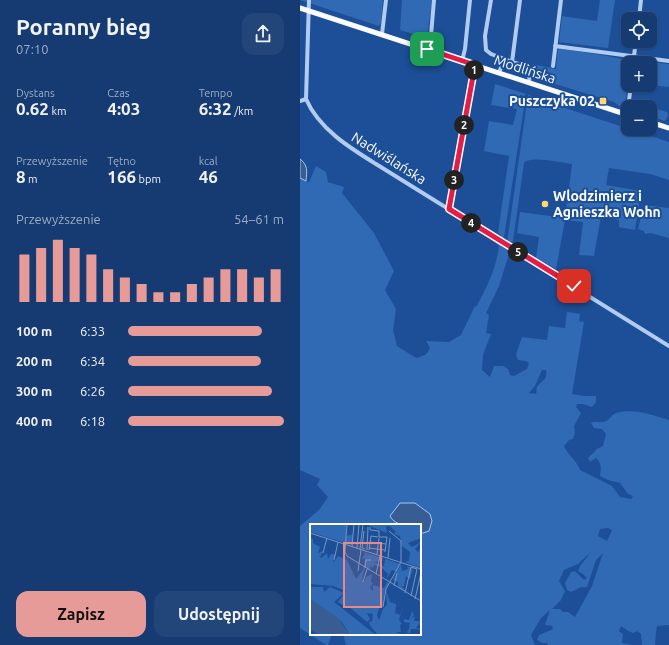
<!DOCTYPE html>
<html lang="pl">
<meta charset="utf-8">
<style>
body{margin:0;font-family:Ubuntu,sans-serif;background:#22467a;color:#f1f3f6;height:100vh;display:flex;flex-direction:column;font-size:15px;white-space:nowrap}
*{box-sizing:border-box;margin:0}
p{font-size:13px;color:#9dadc4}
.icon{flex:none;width:22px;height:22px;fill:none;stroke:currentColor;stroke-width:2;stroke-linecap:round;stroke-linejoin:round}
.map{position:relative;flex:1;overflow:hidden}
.panel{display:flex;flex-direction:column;background:#153b72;width:300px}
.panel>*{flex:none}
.controls{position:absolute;left:321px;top:12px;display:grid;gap:8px}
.controls a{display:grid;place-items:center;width:36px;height:36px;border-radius:8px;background:#153b72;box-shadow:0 1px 3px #0004,0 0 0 1px #345584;font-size:20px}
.pin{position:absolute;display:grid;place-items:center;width:34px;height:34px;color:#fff;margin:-17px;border-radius:8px;box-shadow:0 2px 6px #0006}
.km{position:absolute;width:20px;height:20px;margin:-10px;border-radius:50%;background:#222;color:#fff;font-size:11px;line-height:20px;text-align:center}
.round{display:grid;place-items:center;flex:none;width:42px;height:42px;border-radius:12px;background:#22467a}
.summary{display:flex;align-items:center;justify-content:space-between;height:68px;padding:0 16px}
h1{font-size:22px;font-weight:700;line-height:30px}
.stats{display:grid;grid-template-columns:repeat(3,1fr);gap:6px;height:68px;padding:4px 16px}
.stats div{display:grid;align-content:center}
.stats b{font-size:17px;font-weight:700}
.stats small{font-size:11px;font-weight:400}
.stats p{font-size:11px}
.chart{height:112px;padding:8px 16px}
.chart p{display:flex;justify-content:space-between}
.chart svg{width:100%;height:72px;margin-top:4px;stroke:#e69b98;stroke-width:6}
.action{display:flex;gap:8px;margin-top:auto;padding:8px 16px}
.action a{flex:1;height:46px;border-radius:12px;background:#e69b98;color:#111;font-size:16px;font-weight:700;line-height:46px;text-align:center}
.action a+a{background:#22467a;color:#f1f3f6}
ul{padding:0 16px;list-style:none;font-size:13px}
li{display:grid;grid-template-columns:64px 48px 1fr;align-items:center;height:30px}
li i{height:10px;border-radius:5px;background:#e69b98}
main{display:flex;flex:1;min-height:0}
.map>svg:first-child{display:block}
</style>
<main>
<section class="panel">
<div class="summary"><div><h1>Poranny bieg</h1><p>07:10</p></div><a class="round"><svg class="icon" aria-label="share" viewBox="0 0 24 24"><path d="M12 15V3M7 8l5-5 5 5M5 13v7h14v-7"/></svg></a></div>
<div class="stats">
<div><p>Dystans</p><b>0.62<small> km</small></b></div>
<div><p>Czas</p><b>4:03</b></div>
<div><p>Tempo</p><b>6:32<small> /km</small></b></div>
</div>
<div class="stats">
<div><p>Przewyższenie</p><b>8<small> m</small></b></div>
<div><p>Tętno</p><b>166<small> bpm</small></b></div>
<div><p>kcal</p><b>46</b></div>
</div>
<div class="chart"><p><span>Przewyższenie</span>54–61 m</p>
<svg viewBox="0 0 160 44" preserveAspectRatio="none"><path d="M5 44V15M15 44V11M25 44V6M35 44V11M45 44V15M55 44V24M65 44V29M75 44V33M85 44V38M95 44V38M105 44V33M115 44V29M125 44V24M135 44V24M145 44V29M155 44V24"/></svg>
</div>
<ul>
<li><b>100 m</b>6:33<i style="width:86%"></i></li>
<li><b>200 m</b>6:34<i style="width:85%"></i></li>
<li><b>300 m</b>6:26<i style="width:92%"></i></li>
<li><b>400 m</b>6:18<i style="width:100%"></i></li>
</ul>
<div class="action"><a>Zapisz</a><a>Udostępnij</a></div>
</section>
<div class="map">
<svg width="369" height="645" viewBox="0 0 369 645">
<rect width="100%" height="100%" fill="#1c4f98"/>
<!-- green -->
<path fill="#3069b4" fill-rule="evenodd" d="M0 0H83L81 22 79 26Z
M102 0H132L127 38 100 30Z
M300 0H315L308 48 259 42 262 16 297 21Z
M258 48 307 56 322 59 321 68 328 69V83L325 105 319 106 314 102 232 77 233 64 256 69Z
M338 61 369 64V87L350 85V63H338Z
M195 84 226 94 224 96 220 95 218 102 221 103 223 99 225 101 204 237 201 239V235L198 233 209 156 184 151 189 121 213 125 217 109 191 105Z
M228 95 262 105V107L369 142V180L350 174 309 168 306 185 341 191 335 230 319 227V220L301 216 294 256 279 255 283 222 265 220 256 269 236 258 239 237 217 233 220 212 265 218 272 164C262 163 231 155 224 163L213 241 210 245 207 243Z
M332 99 334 102 367 112 368 115 365 121 350 116V107H332Z
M16 166 26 172 28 182 44 187 42 193 74 233 94 271 85 290 96 309 93 330 97 346 116 358C124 356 127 355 130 348L126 341 149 342 161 335 175 306 176 307C187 287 196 269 199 246L188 236 207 248V253L209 254 199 286 186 313 189 315 186 333 191 334 183 355 182 370 190 377 194 366H203L208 369 210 375 214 376 227 369 229 363 226 361 218 360 216 354 222 337 247 340 249 326 265 328 267 312 280 314 279 321 284 322 272 394 284 396H296V402L292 407 283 404H277L276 407 281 413 274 426 275 433 273 439 269 440 264 446C268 455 277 461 280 470L312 486 320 497 331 499 333 496 328 494 320 483 308 480 300 476C301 469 302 463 296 458L290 462 288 458 297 449 303 446 306 434 302 429 294 428 291 423C296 420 299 423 303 422 309 421 311 415 316 413 334 408 352 415 369 420V625L357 626 356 632 355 645H342L341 634 337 631 333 633 328 631 321 626 319 631 323 634 322 643 332 645H248L247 643H242L237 640 239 635 253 629 252 626 245 625 250 610 241 618 231 635 235 645H46L43 634H120V525H11V634H32L28 645H26L0 628V526L19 510 28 497 17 485 20 479 0 470V178L9 182ZM242 370H246C248 381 241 380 237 387 236 389 237 392 236 394L229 393 235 386ZM308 528 312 530 307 541 298 536 300 529ZM291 552 280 566 278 571 283 574 287 578 284 580 275 571 271 572 265 583 267 590 271 592 281 587H287L296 560 303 553 292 586 275 617 268 612H263L260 609H252L261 600 265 591 259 581 264 570 278 564Z
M344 205 369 208V238L350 233 345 234 344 231 338 229Z"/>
<!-- water -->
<path fill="#385d92" stroke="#a4c6f2" d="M0 159C8 165 7 171 6 181L0 178Z
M100 503H115L130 514 132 521 129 531 120 534V525C109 525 96 527 90 516Z"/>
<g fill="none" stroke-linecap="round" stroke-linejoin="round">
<!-- minor -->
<path stroke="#b1ccf0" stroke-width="4" d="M9 0 6 99C19 129 50 148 76 164L369 346
M191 0 185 36 186 50 191 54 212 62
M220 0 212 62 228 67 230 69 229 83
M339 19 341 0
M82 34 86 0
M255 46 369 61
M127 49 131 35 134 0
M162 61 165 49 170 0
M333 63 336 41
M253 66 261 0
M199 73 204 59
M0 101 6 99
M327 115 331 85
M149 209 175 65"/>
<!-- major -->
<path stroke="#f9fbff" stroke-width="5" d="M0 8 328 115
M350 122 369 128"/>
</g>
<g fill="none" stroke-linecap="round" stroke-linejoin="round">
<defs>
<path id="route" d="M127 49 175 65 149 209 274 286"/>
</defs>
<!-- route casing -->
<use href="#route" stroke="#fff" stroke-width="8"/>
<!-- route -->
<use href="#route" stroke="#e11d48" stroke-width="5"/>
</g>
<!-- markers -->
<g fill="#ffd96f" stroke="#1c4f98" stroke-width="1.5">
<rect x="299" y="97" width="8" height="8" rx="2"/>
<circle cx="245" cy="204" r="4"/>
</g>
<g text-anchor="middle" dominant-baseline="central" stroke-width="4" stroke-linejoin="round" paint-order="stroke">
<!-- street labels -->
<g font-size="14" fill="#fff" stroke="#1c4f98">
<text transform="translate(225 69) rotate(18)">Modlińska</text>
<text transform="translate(89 158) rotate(32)">Nadwiślańska</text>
</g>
<!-- poi labels -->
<g font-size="14" font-weight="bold" fill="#fff" stroke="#1c4f98" text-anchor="end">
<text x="295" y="101">Puszczyka 02</text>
<text x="253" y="196" text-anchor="start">Wlodzimierz i<tspan x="253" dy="16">Agnieszka Wohn</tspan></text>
</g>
</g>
<!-- overview -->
<g transform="translate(10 524)">
<rect width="111" height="111" fill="#1c4f98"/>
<path d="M0 0H41L36 2V12L43 10 42 21 0 8ZM55 0H111V14L98 19 102 23 111 18 105 25 108 28 111 24V44L95 38 99 37 100 28 92 22 90 12 84 10 86 8 81 3 76 2 77 9ZM1 14 3 15V19L10 23 8 29 13 27 11 32 9 31 11 34 17 29 18 35 21 30H25L23 39 28 32 37 36 46 55 53 46 55 35 52 34 55 30 53 28 73 34 72 37 64 38 74 42 75 35 90 40 87 48 82 46 76 56 78 50 71 43 64 41 62 45 61 41 59 46 55 42 52 56 55 57 56 53 62 50 61 58 63 59 60 64 63 67V61L74 64 77 58 79 59 75 66 73 82H70L67 91 69 96 73 85 77 81 76 66 80 78 86 80 85 92 86 89 90 91 94 78 89 96 92 100 90 101 91 108H86L92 111H68L59 100 60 97 62 98 63 90 57 89 60 95 57 98 38 82 37 84 28 78 36 67 23 62 0 60ZM91 40 92 47 98 45 97 42 103 44 100 55 96 52 94 62 91 63 94 64 93 67 88 62V58L83 56ZM0 63H13L14 68 20 63 34 69 24 78 66 111H40L32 98 0 75ZM102 87 104 91 101 95 105 92 104 97H111L106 104 111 105V108L108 105H101L100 109H97L99 107 96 108 99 105 100 99 94 98V95L99 96Z" fill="#3069b4"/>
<path d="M0 75 28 94 40 111H9L0 105Z" fill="#385d92"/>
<path fill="none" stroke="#7795c1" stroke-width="1" d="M37 0 35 28 37 32 111 77M60 3V6L69 7V13M54 7 52 24 55 25M0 9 111 45M69 13H77L75 28M60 18 76 20M42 23 44 0M47 24 49 0M59 24 75 26M50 25 53 0M57 26 58 3M59 26 61 12 68 13M13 29 17 14M67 30 69 14M78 34 80 14M24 36 28 18M101 43 107 45 101 72M55 44 56 36H61M48 47 51 26M66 50 70 32M53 58 57 45M84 62 87 49M95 69 101 43M105 75 111 49M73 83 76 65 91 38V17L79 7"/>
<path fill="#e88989" fill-opacity="0.15" stroke="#e88989" stroke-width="2" d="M34 19H71V83H34Z"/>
<rect width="111" height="111" fill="none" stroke="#fff" stroke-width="2"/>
</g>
</svg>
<div class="controls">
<a><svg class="icon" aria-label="locate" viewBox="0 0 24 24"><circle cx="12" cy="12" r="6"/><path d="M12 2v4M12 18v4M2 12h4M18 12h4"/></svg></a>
<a>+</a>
<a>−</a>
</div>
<div class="pin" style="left:127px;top:49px;background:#1e9e55"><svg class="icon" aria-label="arrive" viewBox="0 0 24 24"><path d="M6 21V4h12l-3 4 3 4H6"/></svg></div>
<div class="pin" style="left:274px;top:286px;background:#d93025"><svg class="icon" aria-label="check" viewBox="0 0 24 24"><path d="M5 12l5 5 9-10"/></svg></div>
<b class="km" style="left:174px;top:70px">1</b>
<b class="km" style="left:164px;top:125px">2</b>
<b class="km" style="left:154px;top:180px">3</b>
<b class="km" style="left:171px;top:223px">4</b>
<b class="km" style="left:218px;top:252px">5</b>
</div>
</main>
